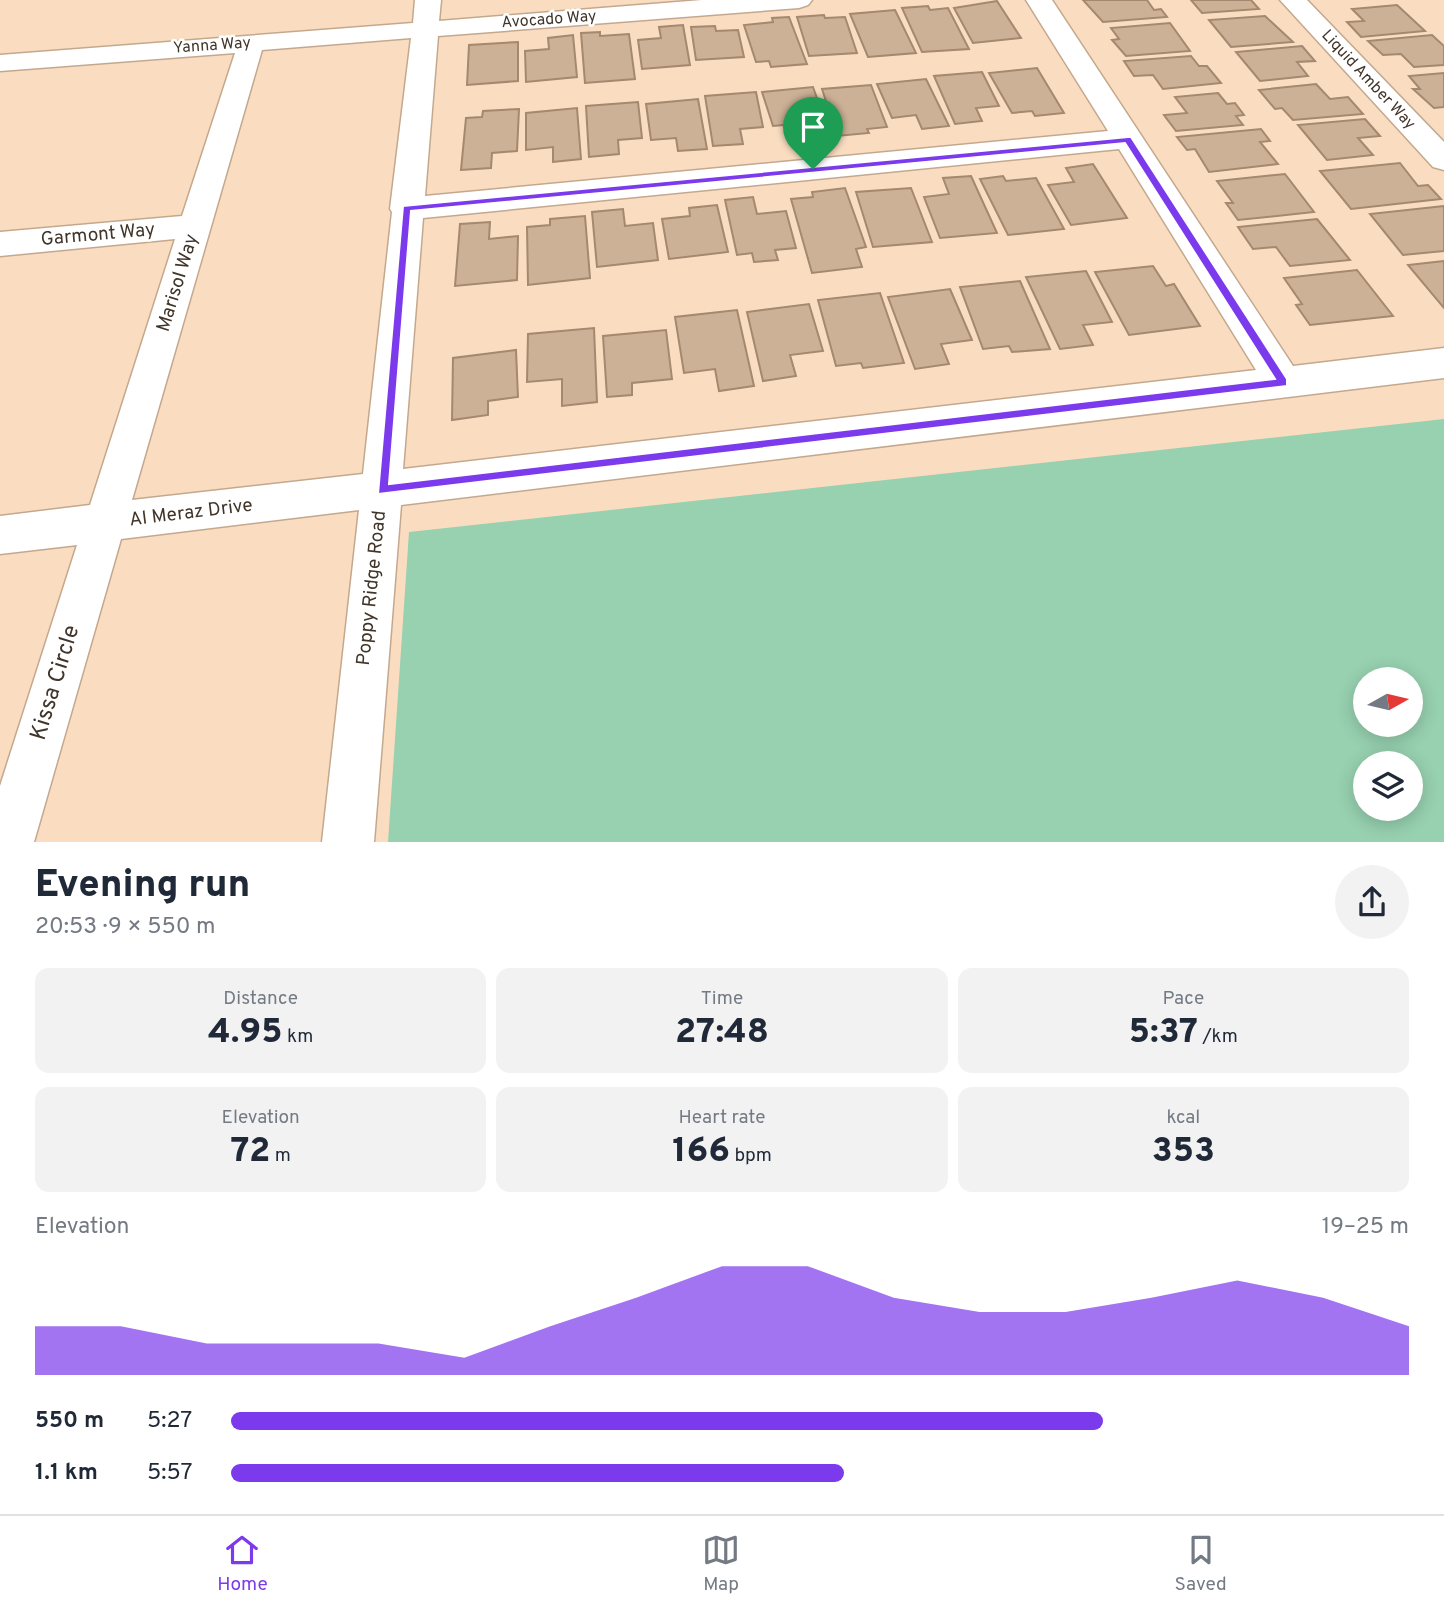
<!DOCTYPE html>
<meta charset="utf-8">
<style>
body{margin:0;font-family:Overpass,sans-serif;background:#f2f2f3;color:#1f2937;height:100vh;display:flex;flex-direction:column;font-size:26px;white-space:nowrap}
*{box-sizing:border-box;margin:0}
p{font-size:23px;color:#747a83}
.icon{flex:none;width:38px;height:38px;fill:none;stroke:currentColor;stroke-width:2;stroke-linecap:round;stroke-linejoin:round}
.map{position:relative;height:842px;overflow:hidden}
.drawer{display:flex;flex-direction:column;background:#fff;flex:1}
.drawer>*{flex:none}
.needle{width:46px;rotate:82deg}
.controls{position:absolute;left:1353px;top:667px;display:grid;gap:14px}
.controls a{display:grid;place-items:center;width:70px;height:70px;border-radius:50%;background:#fff;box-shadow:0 4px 18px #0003;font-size:35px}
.pin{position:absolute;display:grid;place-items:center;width:60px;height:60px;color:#fff;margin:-72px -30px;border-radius:50% 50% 50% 0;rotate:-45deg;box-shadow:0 0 7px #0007}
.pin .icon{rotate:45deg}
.round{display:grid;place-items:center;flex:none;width:74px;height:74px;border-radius:37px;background:#f2f2f3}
.overview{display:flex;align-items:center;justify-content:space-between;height:119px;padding:0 35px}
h1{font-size:38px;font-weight:800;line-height:52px}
.stats{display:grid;grid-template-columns:repeat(3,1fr);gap:10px;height:119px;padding:7px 35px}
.stats div{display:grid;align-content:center;border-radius:14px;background:#f2f2f3;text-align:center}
.stats b{font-size:35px;font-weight:800}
.stats small{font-size:19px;font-weight:400}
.stats p{font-size:19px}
.chart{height:196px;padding:14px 35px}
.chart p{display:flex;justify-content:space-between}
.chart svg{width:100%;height:126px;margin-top:7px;fill:#7c3aed;opacity:.7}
ul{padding:0 35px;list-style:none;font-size:23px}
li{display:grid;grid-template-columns:112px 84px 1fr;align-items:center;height:52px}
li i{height:18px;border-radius:9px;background:#7c3aed}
.menu{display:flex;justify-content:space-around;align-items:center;height:98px;border-top:2px solid #e0e1e3;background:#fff;font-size:19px;color:#747a83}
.menu a{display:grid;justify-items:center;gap:4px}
.menu .current{color:#7c3aed}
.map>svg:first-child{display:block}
</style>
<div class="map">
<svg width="1444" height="842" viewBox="0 0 1444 842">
<rect width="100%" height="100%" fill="#faddc1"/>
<!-- green -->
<path fill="#97d1b0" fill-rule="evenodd" d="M1444 419V842H388L409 532ZM1365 679H1410V724H1365ZM1365 763H1410V808H1365Z"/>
<!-- building -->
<path fill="#cdb196" stroke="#a4886f" stroke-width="2" d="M1083 0H1147L1154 10 1161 9 1167 17 1103 22Z
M1191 0H1251L1259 9 1202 13Z
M997 1 1021 38 973 43 954 8Z
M1397 5 1425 31 1361 37 1347 22 1364 21 1352 9Z
M928 6 930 10 948 8 969 49 922 52 902 8Z
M895 10 916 53 868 57 850 14Z
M824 15 825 18 845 17 857 53 809 56 797 17Z
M1265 16 1293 42 1231 47 1209 20Z
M789 17 807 64 771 67 769 61 756 62 744 25 773 22 772 18Z
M1170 23 1190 51 1126 56 1112 40 1119 39 1111 28Z
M683 25 690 65 642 69 638 40 661 38 659 27Z
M715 26 716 31 738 30 744 57 696 60 691 27Z
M600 32V36L629 34 635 79 585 83 581 33Z
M573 35 577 77 526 82 525 51 549 49 548 38Z
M1432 35 1444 46V65L1414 67 1401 54 1383 55 1368 41Z
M518 42V81L467 85 469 45Z
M1302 46 1315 61 1297 62 1308 76 1260 81 1236 52Z
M1191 56 1199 66H1207L1221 83 1163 89 1153 75 1134 76 1124 61Z
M1037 68 1064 113 1035 116 1032 111 1012 113 989 73Z
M982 72 999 106 976 108 982 121 955 124 934 76Z
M1444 73V107L1434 108 1413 89H1420L1409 76Z
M926 79 949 126 922 129 916 115 892 118 877 84Z
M1316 84 1330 99 1348 97 1363 114 1293 120 1282 108 1275 109 1259 90Z
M871 85 887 127 867 129 869 133 837 136 822 89Z
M813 87 830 135 801 138 796 124 773 126 762 92Z
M756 92 763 127 740 129 743 144 713 146 705 96Z
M1218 93 1227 104 1235 103 1244 115 1236 116 1243 125 1176 131 1164 115 1187 113 1175 97Z
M698 99 707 149 678 151 676 138 651 140 646 104Z
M638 102 642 138 618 140 619 154 589 157 586 106Z
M577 108 581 159 553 162V147L526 150V113Z
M519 109 517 151 492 153 491 168 461 170 466 118 482 117 483 111Z
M1365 119 1380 136 1358 138 1373 155 1327 160 1298 125Z
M1261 129 1270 141 1260 142 1278 164 1209 172 1195 149 1187 150 1177 137Z
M1400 163 1418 186 1428 185 1441 199 1351 209 1320 171Z
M1093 164 1127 218 1071 225 1048 185 1074 182 1066 168Z
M1285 174 1314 212 1238 220 1226 203H1233L1217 181Z
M971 176 997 233 940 238 924 197 949 194 943 178Z
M1003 176 1006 181 1036 178 1064 229 1008 235 980 179Z
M845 188 866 247 856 249 862 267 812 273 791 199 813 197 812 192Z
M911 188 932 242 873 247 856 192Z
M753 197 757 214 786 211 796 248 775 250 778 260 754 262 752 253 737 255 725 200Z
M717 205 728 252 669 259 662 219 690 216 689 208Z
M1444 206V251L1403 255 1370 214Z
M623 209 625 226 653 223 658 260 597 267 592 212Z
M585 216 590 278 528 285 527 227 550 225V219Z
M1317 219 1350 260 1290 266 1276 247 1253 249 1238 227Z
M490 222 489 239 518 236 517 280 455 286 460 224Z
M1444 261V308L1408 265Z
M1153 266 1166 286 1174 284 1200 326 1129 335 1095 272Z
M1357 270 1393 316 1310 325 1296 305 1302 304 1284 278Z
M1086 271 1112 322 1083 325 1093 345 1060 349 1026 277Z
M1020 281 1050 349 1012 352 1009 346 983 349 960 287Z
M950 289 972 340 941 344 949 364 915 369 888 297Z
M880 293 904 363 863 368 861 363 836 366 818 300Z
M809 304 823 351 790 355 796 376 763 381 747 312Z
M737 310 754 386 719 391 715 369 684 373 675 317Z
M594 328 597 402 562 406V379L527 382 528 334Z
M666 330 672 379 632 383V395L607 397 603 336Z
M516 350 518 397 488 401V415L452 420 453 358Z"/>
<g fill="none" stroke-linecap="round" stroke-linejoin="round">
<defs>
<path id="minor" d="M415 0H441L439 21 702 0H812L808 5 799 8 438 36 425 196 1108 131 1026 0H1052L1293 366 1444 348V378L401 505 374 842H322L359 510 121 539 34 842H0V786L77 545 0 554V516L90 505 175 239 0 256V232L182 216 235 53 0 71V55L413 23ZM411 38 390 209 392 212 363 474 132 500 262 50ZM1119 149 1256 370 403 469 423 218Z
M1280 0H1307L1444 142V170L1433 167Z"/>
</defs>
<!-- minor casing -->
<use href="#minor" stroke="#c4a88e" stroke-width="3"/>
<!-- minor -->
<use href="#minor" fill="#fff" fill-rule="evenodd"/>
</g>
<!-- route -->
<path fill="#7c3aed" stroke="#fff" stroke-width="2" fill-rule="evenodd" d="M1128 137H1131L1287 379V386L378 494 403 206ZM1125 143 1275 379 389 484 411 211Z"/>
<g text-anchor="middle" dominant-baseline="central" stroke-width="5" stroke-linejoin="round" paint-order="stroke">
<!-- far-street labels -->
<g font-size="16" fill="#41352a" stroke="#fff">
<text transform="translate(549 20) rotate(-4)">Avocado Way</text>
<text transform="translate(212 46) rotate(-4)">Yanna Way</text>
<text transform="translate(1368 80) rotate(47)">Liquid Amber Way</text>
</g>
<!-- street labels -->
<g font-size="19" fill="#41352a" stroke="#fff">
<text transform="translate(98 235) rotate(-5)">Garmont Way</text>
<text transform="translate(178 283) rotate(-73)">Marisol Way</text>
<text transform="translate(191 513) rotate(-7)">Al Meraz Drive</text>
<text transform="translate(372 588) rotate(-84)">Poppy Ridge Road</text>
</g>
<!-- near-street labels -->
<g font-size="23" fill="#41352a" stroke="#fff">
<text transform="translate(56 683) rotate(-73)">Kissa Circle</text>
</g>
</g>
</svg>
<div class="controls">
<a><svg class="needle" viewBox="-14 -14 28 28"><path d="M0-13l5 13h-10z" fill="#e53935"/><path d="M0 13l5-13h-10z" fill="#747a83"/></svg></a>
<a><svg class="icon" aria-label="layers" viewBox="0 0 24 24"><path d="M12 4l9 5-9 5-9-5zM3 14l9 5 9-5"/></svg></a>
</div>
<div class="pin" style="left:813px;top:169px;background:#1e9e55"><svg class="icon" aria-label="arrive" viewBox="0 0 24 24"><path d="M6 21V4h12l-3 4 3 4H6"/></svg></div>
</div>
<section class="drawer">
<div class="overview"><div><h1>Evening run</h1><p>20:53 · 9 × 550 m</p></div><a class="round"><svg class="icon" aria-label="share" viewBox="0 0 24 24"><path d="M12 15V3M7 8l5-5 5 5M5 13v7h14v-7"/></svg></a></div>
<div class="stats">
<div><p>Distance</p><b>4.95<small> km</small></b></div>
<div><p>Time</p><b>27:48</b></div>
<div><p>Pace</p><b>5:37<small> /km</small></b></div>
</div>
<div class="stats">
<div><p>Elevation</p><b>72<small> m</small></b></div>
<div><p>Heart rate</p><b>166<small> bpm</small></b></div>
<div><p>kcal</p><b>353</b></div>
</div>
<div class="chart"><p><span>Elevation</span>19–25 m</p>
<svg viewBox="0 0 160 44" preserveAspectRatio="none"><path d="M0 44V27L10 27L20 33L30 33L40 33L50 38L60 27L70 17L80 6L90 6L100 17L110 22L120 22L130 17L140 11L150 17L160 27V44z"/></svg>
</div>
<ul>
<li><b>550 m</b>5:27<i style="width:74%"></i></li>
<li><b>1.1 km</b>5:57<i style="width:52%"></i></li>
</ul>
</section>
<nav class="menu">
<a class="current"><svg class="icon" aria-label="home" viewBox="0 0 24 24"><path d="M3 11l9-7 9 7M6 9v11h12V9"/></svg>Home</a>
<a><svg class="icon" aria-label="map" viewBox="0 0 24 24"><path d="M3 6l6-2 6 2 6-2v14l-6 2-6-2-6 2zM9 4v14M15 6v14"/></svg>Map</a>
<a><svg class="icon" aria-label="saved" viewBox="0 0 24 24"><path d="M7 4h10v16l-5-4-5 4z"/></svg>Saved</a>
</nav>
